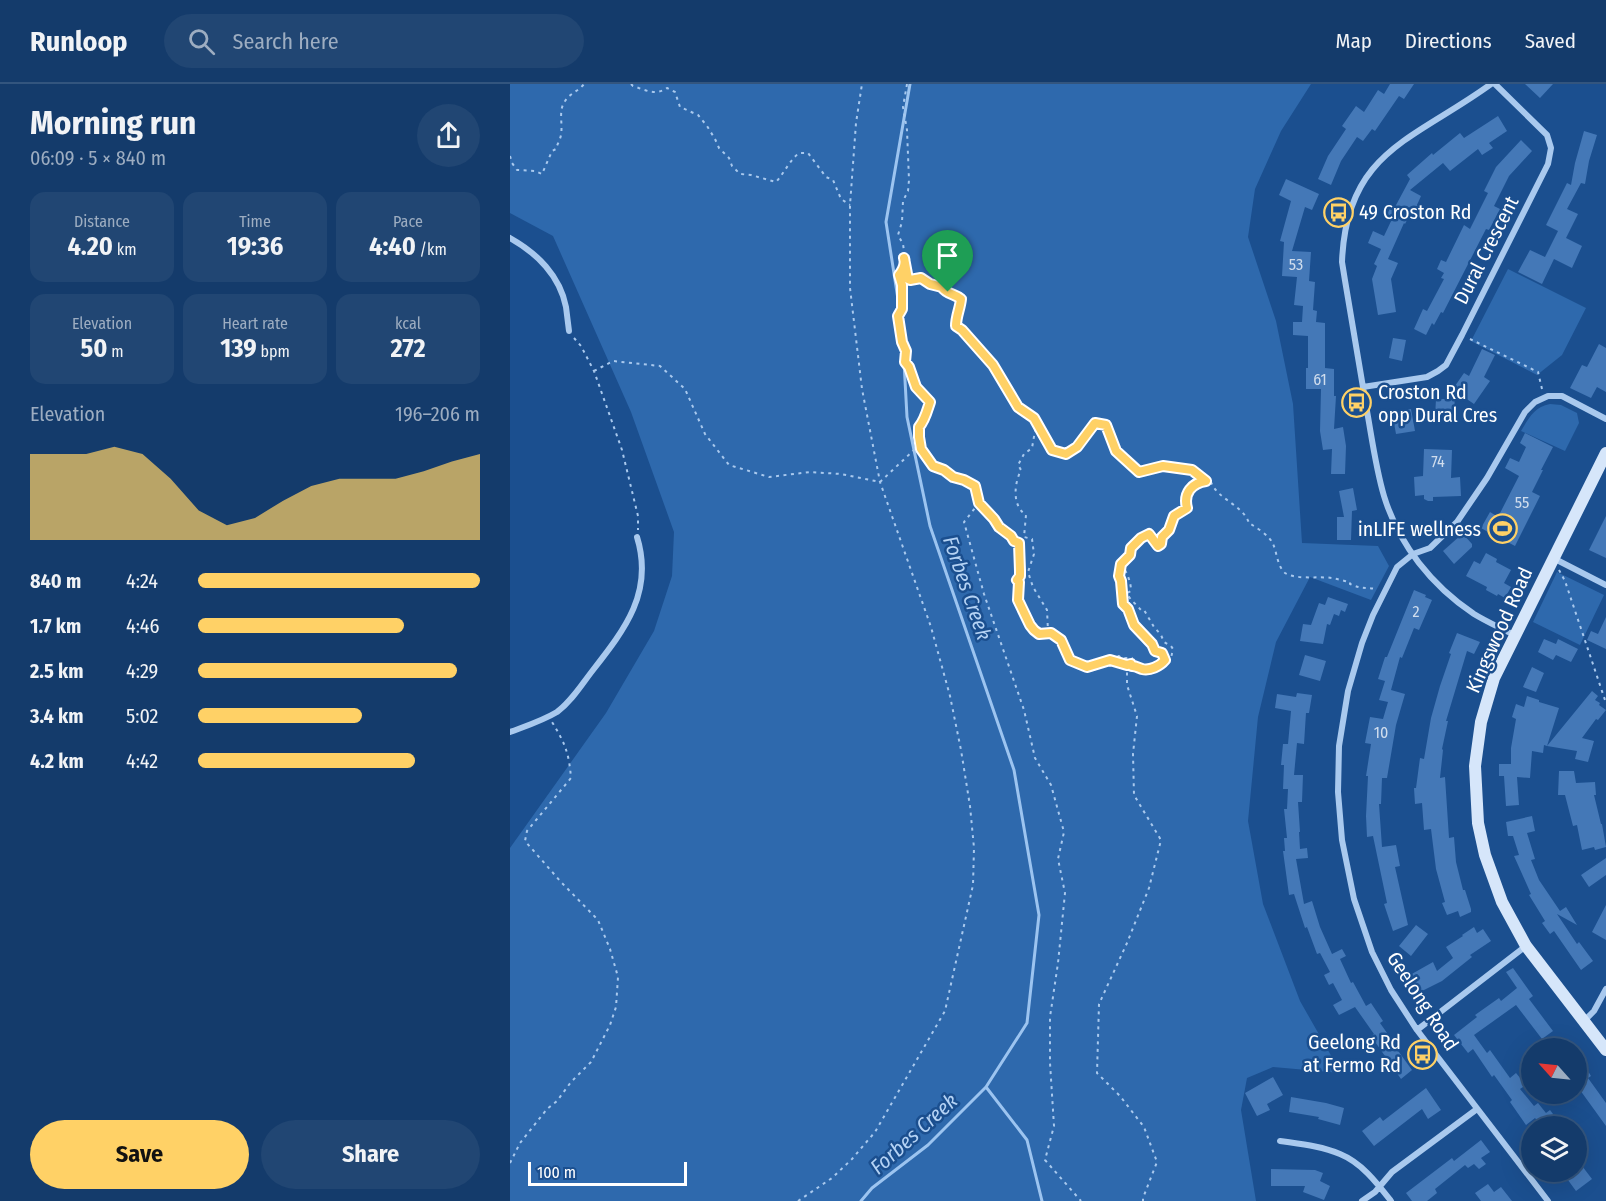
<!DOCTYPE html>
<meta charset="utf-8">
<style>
body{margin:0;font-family:"Fira Sans Condensed",sans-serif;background:#214673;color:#f1f3f6;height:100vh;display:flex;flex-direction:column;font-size:22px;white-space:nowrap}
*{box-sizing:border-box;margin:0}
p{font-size:20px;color:#9dadc1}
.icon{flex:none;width:33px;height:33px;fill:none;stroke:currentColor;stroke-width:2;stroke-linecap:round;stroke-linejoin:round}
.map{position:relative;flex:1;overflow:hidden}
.sheet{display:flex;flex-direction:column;background:#143b6b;width:510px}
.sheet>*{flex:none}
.needle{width:39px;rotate:297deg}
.tools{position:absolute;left:1011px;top:954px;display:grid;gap:12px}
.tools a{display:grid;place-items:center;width:66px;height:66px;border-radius:50%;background:#143b6b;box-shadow:0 6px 24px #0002,0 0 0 2px #33557e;font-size:30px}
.scale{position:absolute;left:18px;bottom:15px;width:159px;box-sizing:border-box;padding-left:6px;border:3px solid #fff;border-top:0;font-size:16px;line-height:21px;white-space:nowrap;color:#fff;-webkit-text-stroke:4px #1b4f8f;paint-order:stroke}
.pin{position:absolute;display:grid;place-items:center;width:51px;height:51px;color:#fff;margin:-62px -26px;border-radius:50% 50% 50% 0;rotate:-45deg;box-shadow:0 0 6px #0007}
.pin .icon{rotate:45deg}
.round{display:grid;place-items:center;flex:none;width:63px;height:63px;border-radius:32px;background:#214673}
.headline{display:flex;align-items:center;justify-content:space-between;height:102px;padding:0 30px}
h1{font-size:33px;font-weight:700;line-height:45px}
.stats{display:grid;grid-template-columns:repeat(3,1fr);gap:9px;height:102px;padding:6px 30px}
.stats div{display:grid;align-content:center;border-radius:15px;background:#214673;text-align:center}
.stats b{font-size:26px;font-weight:700}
.stats small{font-size:16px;font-weight:400}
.stats p{font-size:16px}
.chart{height:168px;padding:12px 30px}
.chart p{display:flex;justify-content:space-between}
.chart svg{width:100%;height:108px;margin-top:6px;fill:#ffd166;opacity:.7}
.button{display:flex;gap:12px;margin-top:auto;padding:12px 30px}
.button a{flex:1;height:69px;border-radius:36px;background:#ffd166;color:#111;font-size:24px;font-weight:700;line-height:69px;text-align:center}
.button a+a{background:#214673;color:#f1f3f6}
ul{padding:0 30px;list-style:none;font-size:20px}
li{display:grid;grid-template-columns:96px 72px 1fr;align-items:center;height:45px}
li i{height:15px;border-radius:8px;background:#ffd166}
header{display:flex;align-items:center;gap:36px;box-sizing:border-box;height:84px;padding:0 30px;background:#143b6b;border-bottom:2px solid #33557e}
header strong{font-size:28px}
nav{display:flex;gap:33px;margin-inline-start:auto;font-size:21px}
.search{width:420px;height:54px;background:#214673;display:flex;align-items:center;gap:15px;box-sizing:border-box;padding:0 21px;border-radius:33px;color:#9dadc1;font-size:22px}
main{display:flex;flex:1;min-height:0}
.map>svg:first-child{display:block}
</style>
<header>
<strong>Runloop</strong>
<div class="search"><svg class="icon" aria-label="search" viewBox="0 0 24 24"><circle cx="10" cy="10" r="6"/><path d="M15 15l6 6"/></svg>Search here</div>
<nav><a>Map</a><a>Directions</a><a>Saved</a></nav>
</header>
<main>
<section class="sheet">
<div class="headline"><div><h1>Morning run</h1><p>06:09 · 5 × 840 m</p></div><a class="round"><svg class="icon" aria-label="share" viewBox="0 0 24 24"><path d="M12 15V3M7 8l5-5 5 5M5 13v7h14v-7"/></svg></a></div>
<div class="stats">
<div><p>Distance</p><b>4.20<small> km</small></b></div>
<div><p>Time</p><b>19:36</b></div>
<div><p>Pace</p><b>4:40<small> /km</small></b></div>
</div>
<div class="stats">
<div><p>Elevation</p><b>50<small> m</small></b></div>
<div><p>Heart rate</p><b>139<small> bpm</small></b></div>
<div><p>kcal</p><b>272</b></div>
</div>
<div class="chart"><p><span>Elevation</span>196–206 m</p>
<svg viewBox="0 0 160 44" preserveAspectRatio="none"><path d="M0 44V9L10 9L20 9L30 6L40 9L50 19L60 32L70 38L80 35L90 28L100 22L110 19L120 19L130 19L140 16L150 12L160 9V44z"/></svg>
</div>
<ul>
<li><b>840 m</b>4:24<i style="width:100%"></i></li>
<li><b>1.7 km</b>4:46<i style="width:73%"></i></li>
<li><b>2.5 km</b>4:29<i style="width:92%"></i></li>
<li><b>3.4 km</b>5:02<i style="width:58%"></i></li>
<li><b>4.2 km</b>4:42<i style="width:77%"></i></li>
</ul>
<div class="button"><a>Save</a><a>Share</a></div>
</section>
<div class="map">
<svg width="1096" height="1117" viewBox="0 0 1096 1117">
<rect width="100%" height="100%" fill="#1b4f8f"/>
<!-- green -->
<path fill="#2e69ad" d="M0 0H801L771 47 745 105 738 153 766 237 783 320 792 459 868 462 879 482 861 516 800 493 766 558 748 633 738 737 753 820 790 917 831 989 763 983 737 994 731 1026 746 1117H0V764L96 629 144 547 162 492 164 448 121 328 43 152 0 129Z
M998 185 1076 224 1052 271 1027 291 961 257Z
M1040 320 1051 321 1067 329 1069 339 1055 367 1011 347C1019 334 1024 323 1040 320Z
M1047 488 1094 511 1070 561 1023 538Z"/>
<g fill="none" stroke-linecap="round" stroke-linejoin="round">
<!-- stream -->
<path stroke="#9cc4f0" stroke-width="3" d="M476 1003 517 1056 532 1117
M351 1117 362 1104 418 1061 476 1003 517 939 529 831 504 686 420 442 397 333 392 241 376 138 400 0"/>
</g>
<!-- building -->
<path fill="#4478b7" d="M880 0H904L894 15 889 12 865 47 862 45 853 57 847 53 831 77 821 101 808 95 818 72 836 45 832 42 846 22 854 28 868 6 874 10Z
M1015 0H1043L1030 14Z
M988 32 997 47 979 59 983 64 972 71 968 65 940 87 933 79 900 106 911 112 907 121 911 123 905 135 899 132 895 140 894 139 878 175 888 179 881 195 886 228 868 231 862 195 867 182 864 180 871 165 858 159 863 147 874 152 883 133 877 130 882 121 885 123 900 95 897 91 922 69 923 71 950 49 954 54Z
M1074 47 1087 51 1079 77 1075 100 1071 99 1057 125 1068 130 1056 154 1072 162 1062 184 1044 175 1032 200 1008 188 1020 166 1035 173 1048 147 1036 141 1057 99 1061 101 1065 79Z
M1011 56 1022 67 999 92 984 122 990 125 979 146 976 145 933 229 931 228 924 241 922 239 916 251 904 245 913 225 917 227 934 195 931 194 934 189 927 185 931 176 936 178 954 141 960 145 978 109 974 107 986 83Z
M776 95 809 110 802 126 795 123 782 167 801 168 799 197 805 198 803 226 807 227 806 238 815 239V284L824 285V312H826L824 345 833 343 836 362 835 390H821L822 365 813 366 810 347 811 305H796V284H798V252L783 251V238H792L793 222 784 221 787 193 772 192 774 158 770 157 781 117 769 111Z
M883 254 896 256 892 277 879 274Z
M1089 260 1096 264V308L1087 303 1081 314 1060 304 1072 281 1077 283Z
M972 265 985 271 974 293 980 297 964 320 945 307 944 334 925 333 926 315H936L954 289 959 292Z
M901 325 905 347 886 350 882 328Z
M1015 349 1043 363 1031 386H1033L1022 408 1030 412 1005 462 986 452 998 430 978 448 971 444 980 428 988 433 1009 392 995 384 1000 374 1009 378 1016 363 1010 359Z
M914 365 942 366 941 394 950 393 951 412 923 413V417H918L914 415V411L905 412 904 393 913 392Z
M843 404 847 426 842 427 841 456H827V433H834L829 407Z
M1096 432V474L1079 466Z
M951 451H954L962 460V463L944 480 933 467Z
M976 469 987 475 986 478 1001 486 994 499 1001 503 995 514 988 510 987 512 976 506 977 503 956 492 964 477 970 480Z
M904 506 916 511 915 513 922 516 909 546 904 544 892 574 890 573 881 606 895 610 886 641 877 694H872L871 720H869L872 763 886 761 890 782 885 783 898 841 883 847 874 820 877 819 863 752 857 753 856 732 858 692H856L861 660 855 659 860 633 873 635 878 618 869 616 875 597 868 595 875 573H877Z
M818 513 838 520 835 528 831 526 829 532 824 530 820 541 817 540 813 560 790 557 793 540 801 541 809 519 815 521Z
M1096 533V565L1077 556 1081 547 1088 550Z
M947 549 970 558 964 570 957 567 936 637H938L932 665 933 666 930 694 935 693 939 754 944 753 946 778 953 806H955L961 825V828L950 833 948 827 937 831 932 819 935 818 926 785 921 745 914 746 912 719 905 720 904 704H906L910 674 914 675 921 634 930 602 941 570 939 569Z
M1034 555 1046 560 1048 555 1068 565 1061 578 1046 571 1043 576 1028 568Z
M795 571 816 577 810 597 789 591Z
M1022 583 1034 589 1026 608 1013 603Z
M1082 607 1088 612 1085 616 1090 619 1089 621 1096 626 1088 636 1086 635 1072 654 1084 657 1078 678 1065 675 1067 667 1037 662Z
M787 609 802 611 799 629H796L794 660 787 659 784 691H793L792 718H788L790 748H789L790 765 797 764 798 774 786 775 794 820 802 817 810 843 822 870 832 865 836 872 830 875 841 899 843 898 856 922 861 919 873 937 870 939 887 963 886 964 902 986 891 995 861 952 864 950 845 923 829 931 823 921 832 916 823 899 819 901 814 891 820 888 810 869 807 870 797 843 795 844 784 810 779 811 773 767H775L774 754H777L774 725H777L778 705H773L774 681H771L773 660H778L781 627 765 624 767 610 786 613Z
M1017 612 1029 616V618L1049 624 1037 662 1034 661 1033 669 1022 667 1020 694 1007 693 1009 721 996 722 994 692H989V680H1001V664L1006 635 1002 633 1006 620 1014 623Z
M1049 687H1064L1066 699 1085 698 1086 711H1084L1091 740H1092L1096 763 1085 766 1084 763 1072 766 1067 741 1063 742 1055 711H1048Z
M1022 732 1025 747 1017 749 1025 775 1021 776 1029 796 1050 827 1056 823 1067 841 1047 830 1067 860 1069 858 1083 877 1071 886 1044 847 1040 850 1032 839 1035 837 1019 811 1021 810 1004 772 1009 771 1003 752H998L996 738Z
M1096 774V791L1079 803 1071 791Z
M1096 821V856L1082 848Z
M906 841 918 850 901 872 889 862Z
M964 843 967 849 973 845 981 857 960 871 962 873 932 897 908 909 900 895V891L923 878 927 887 943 874 936 863 953 852 952 851Z
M1003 884 1023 912 1019 915 1043 947 1032 955 1006 921 964 951 977 969 980 966 1000 994 1006 989 1016 1001 1010 1005 1024 1022 1028 1019 1036 1029 1040 1026 1052 1042H1032L1025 1034 1016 1041 1000 1018 1002 1016 984 991 982 993 963 965 958 969 944 951 967 933 965 931 989 914 991 917 1007 904 996 888Z
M1076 984 1081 992 1078 994 1096 1019V1042L1070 1006 1073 1004 1066 996V991Z
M763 993 773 1011 757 1020 760 1026 747 1032 735 1009Z
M916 1004 931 1026 918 1035 912 1025 864 1062 852 1047 870 1033 873 1037Z
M781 1013 816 1019 834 1024 830 1041 808 1035 809 1033 779 1028Z
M971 1056 980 1068 971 1074 976 1080 969 1085 964 1080 958 1084 955 1081 925 1105 927 1109 917 1117H902L896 1109 942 1074 944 1077Z
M1066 1074 1082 1095 1066 1107 1055 1092 1061 1088H1066Z
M761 1085 805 1086 813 1089 810 1097 820 1102 814 1116 793 1108 795 1102H761Z
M978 1100 984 1108 991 1103 1002 1117H971L965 1109Z"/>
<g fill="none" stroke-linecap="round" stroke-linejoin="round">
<!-- path -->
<path stroke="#a9c9ee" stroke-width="2" stroke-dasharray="3 4.5" stroke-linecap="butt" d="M121 0 123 2C135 6 146 12 157 4L165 8 170 23 188 31 197 42 205 55 209 64 219 74 222 82 230 90 241 91 266 98C275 88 279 77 289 69H298L316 93 323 96 331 115 340 121
M397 0 393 23 397 46 399 96 398 107 393 117 392 138 388 151 393 160 398 195 400 196 411 194 420 200 432 203 434 206 442 209 451 215C450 225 446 232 446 242L452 246 483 281 508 323 524 334 527 343 525 347 522 364 514 370 508 381 511 386C504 400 502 422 516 431L514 453 522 455 524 470 518 488 523 503 537 526 538 547 551 556 560 576 577 583 594 573 609 572 611 574H622L624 581C635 587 646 586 655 576L652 569 645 567 642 560 624 541 618 525 613 520 611 497 609 492 611 480 620 471 621 463 631 454 639 450 648 462 651 460 652 453 659 446 664 432 677 424 675 418 681 403 691 398H701C707 415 733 421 739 439 747 444 759 451 763 460 767 468 767 482 775 489 786 496 809 492 822 494 828 495 834 497 840 498V500C851 505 854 503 866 505
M0 72 2 79 7 86 25 87 32 90 42 67 46 65C47 61 50 56 51 51 53 39 48 27 55 17 60 9 69 7 74 0
M395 178 392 187 389 191C392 202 394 221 389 232L391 240 392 258 397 267 395 278C406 293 404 304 420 318L418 328 409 343V353L411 365 423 382 434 386 443 393 454 396 464 402 469 419 484 435 489 443 501 452 504 457 509 459 510 487V492L507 496 509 498 508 516 524 546 534 550 541 549
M64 254 71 262 84 287 112 366 128 432V446
M960 255 1028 288 1032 305
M84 287 103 277 150 282 175 305 195 350 219 381 259 393 300 388 331 390 370 398 404 366 411 365
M527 343 542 366 556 370 567 363 585 339 596 341 606 367 629 388 653 382 683 386 696 397
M469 419 454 438 474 510 514 626 525 674 541 701 554 748 548 775 555 809 548 879 540 933V979L544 1042 535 1076 571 1117
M611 480C617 488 621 498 621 507L617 509C619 515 627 521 631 526H634L644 543 651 551 654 558 661 562 663 565 661 574 653 580
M1049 486 1055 497 1096 619
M586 579C605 573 605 581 621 580L622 582H626
M617 581V601L627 632 623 670 624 711 651 756 639 804 617 859 589 920 587 989 610 1012 634 1043 647 1078 633 1114V1117
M0 1079 10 1059 37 1025 47 1017 61 998 81 978 100 941 106 923 108 893 100 865 88 836 51 798 15 757 17 747 61 694C59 669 55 659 42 638
M288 1117 322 1094 342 1075 365 1048 435 927 463 801 464 764 460 722 451 666 440 612 421 543 370 398 352 305 340 204V121L346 39 352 0"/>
<!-- street -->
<path stroke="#a9c9ee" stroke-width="6" d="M981 0C904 56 836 67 832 178 840 228 849 278 857 327 862 355 866 385 874 412 889 461 922 502 964 530 977 538 991 544 1004 551
M0 154C27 169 50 192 56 223 57 231 58 239 59 247
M853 303 917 293 928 287 936 281 952 251 1038 80 1041 64 1037 51 985 0
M1043 474 1096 501
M0 648C16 642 32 637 47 628 62 617 72 600 83 586 115 545 144 508 127 453
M1074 937 1084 927 1096 905
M907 946 1016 862
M770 1057C790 1060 811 1062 830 1070 852 1079 867 1099 881 1117
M852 1117 865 1108 882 1088 967 1025
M1038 1117 907 946 881 906 862 868 844 815 832 756 828 708 829 662 838 607 852 559 863 531 887 483 903 470 920 464 947 438 977 394 1015 328 1025 318 1038 312H1052L1096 335"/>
<!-- secondary -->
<path stroke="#d6e6fa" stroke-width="12" d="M1096 369 984 594 971 638 965 682 968 739 975 771 992 818 1016 862 1096 966"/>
</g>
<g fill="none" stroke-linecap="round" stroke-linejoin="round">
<defs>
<path id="route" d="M394 174 398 195 400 196 411 194 420 200 432 203C436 210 445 210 451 215 450 225 446 232 446 242L452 246 483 281 508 323 524 334 542 366 556 370 567 363 585 339 596 341 606 367 629 388 653 382 682 386 696 397C682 399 673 409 677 424L664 432 659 446 652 453 651 460 648 462 639 450 631 454 621 464 620 471 611 480 609 492 611 497 613 520 618 525 624 541 642 560 645 567 652 569 655 576C650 582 640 587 632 585 629 584 626 582 622 582L621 580 617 581 600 576 577 583 560 576 551 556 541 549 529 550 524 546 520 541 508 516 509 498 507 496 510 492V487L509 459 504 457 501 452 489 443 484 435 469 419 465 402 454 396 443 393 434 386 423 382 411 365 409 353V343C415 336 417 327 420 318L406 303 399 283 395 278 396 267 392 258 388 232 392 225V201L389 191C393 186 396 180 394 174Z"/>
</defs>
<!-- route casing -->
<use href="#route" stroke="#fff" stroke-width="12"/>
<!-- route -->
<use href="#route" stroke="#ffd166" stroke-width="8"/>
</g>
<!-- icons -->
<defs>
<symbol id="bus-ring" viewBox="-11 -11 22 22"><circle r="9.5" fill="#1b4f8f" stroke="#ffd166" stroke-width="1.5"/><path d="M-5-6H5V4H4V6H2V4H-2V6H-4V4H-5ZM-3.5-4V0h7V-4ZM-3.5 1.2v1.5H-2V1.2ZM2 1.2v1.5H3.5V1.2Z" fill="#ffd166"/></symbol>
<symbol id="stadium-ring" viewBox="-11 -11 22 22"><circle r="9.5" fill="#1b4f8f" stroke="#ffd166" stroke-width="1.5"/><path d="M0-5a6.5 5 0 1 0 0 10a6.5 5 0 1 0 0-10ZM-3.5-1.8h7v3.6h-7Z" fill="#ffd166"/></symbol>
</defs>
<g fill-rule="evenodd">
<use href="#bus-ring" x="812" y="112" width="33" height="33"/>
<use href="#bus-ring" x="830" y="302" width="33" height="33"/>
<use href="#stadium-ring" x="976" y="428" width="33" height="33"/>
<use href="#bus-ring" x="896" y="954" width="33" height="33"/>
</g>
<g text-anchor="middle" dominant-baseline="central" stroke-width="5" stroke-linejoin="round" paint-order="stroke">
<!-- number labels -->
<g font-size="16" fill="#d0dded">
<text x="786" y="180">53</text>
<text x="810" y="295">61</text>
<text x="928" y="377">74</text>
<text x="1012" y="418">55</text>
<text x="906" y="527">2</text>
<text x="871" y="648">10</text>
</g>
<!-- poi labels -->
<g font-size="20" fill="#fff" stroke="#1b4f8f" text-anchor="start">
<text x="849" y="128">49 Croston Rd</text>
<text x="868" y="308">Croston Rd<tspan x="868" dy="23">opp Dural Cres</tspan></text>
<text x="971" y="445" text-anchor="end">inLIFE wellness</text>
<text x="891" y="958" text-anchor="end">Geelong Rd<tspan x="891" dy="23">at Fermo Rd</tspan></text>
</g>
<!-- street labels -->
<g font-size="20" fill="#fff" stroke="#1b4f8f">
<text transform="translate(976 166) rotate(-63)">Dural Crescent</text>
<text transform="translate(989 546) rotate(-66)">Kingswood Road</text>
<text transform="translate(913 917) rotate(57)">Geelong Road</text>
</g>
<!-- water labels -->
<g font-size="21" font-style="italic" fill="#b5d3f5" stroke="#1b4f8f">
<text transform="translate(457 504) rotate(71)">Forbes Creek</text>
<text transform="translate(404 1050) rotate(-42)">Forbes Creek</text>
</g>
</g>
</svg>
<div class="tools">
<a><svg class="needle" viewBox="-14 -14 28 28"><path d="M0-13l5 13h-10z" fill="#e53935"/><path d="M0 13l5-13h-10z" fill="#9dadc1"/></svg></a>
<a><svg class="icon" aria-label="layers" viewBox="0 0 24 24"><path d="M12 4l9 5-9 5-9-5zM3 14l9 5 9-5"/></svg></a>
</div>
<div class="scale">100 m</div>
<div class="pin" style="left:438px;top:208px;background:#1e9e55"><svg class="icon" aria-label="arrive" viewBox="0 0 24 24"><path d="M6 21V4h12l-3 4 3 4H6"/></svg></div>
</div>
</main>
